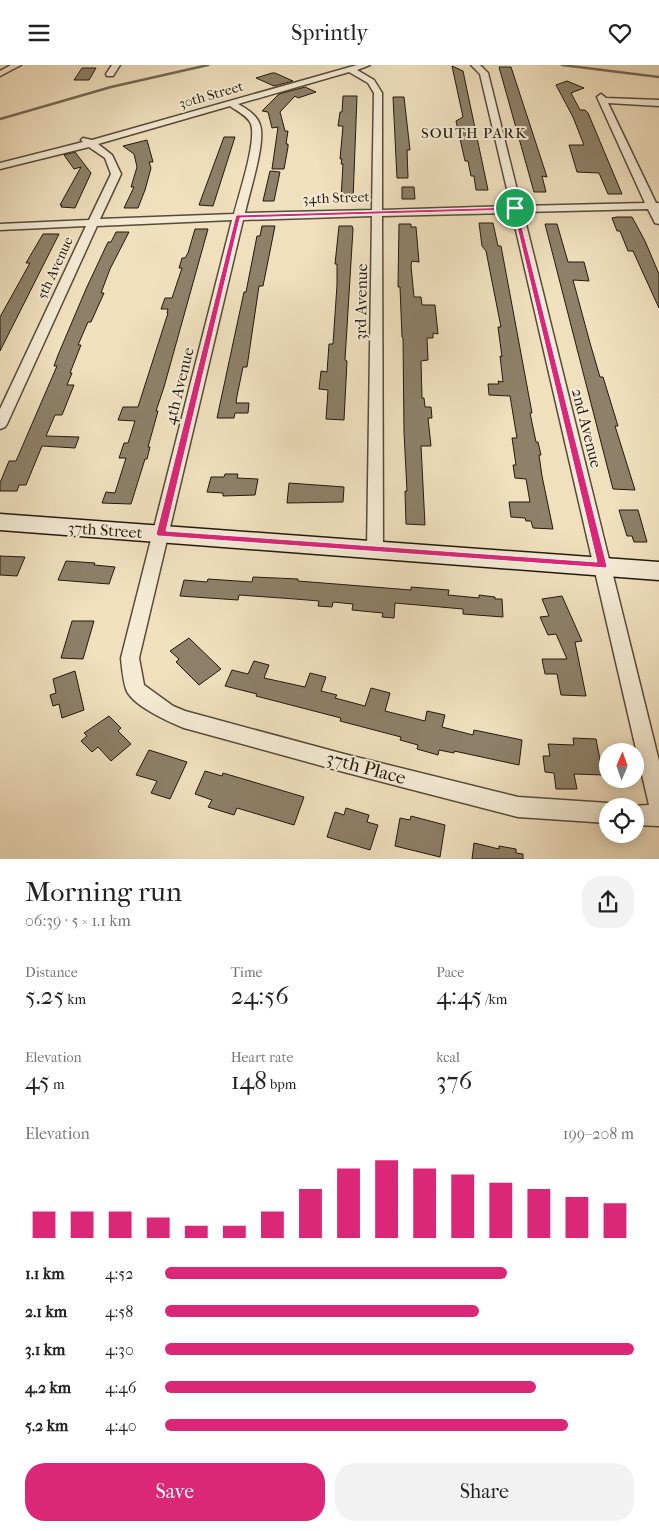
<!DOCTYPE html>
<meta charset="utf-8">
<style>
body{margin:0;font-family:"IM FELL French Canon",serif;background:#f2f2f2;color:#222;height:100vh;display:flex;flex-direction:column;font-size:19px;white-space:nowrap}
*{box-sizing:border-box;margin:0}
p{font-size:16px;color:#767676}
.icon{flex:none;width:28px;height:28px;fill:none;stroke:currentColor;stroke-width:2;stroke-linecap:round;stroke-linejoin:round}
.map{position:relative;height:794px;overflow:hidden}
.details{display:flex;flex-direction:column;background:#fff;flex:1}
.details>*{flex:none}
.needle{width:32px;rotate:2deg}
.fabs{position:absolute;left:599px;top:678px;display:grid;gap:10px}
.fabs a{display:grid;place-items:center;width:45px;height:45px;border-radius:50%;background:#fff;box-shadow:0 2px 12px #0003;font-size:25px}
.pin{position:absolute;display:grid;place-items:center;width:42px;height:42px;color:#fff;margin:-21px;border:2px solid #fff;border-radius:50%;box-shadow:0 1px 5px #0007}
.round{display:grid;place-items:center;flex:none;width:52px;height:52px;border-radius:20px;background:#f2f2f2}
.overview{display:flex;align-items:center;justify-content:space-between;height:85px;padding:0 25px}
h1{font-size:28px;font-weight:600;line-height:38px}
.figures{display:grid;grid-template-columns:repeat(3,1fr);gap:8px;height:85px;padding:5px 25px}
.figures div{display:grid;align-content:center}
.figures b{font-size:25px;font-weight:600}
.figures small{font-size:14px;font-weight:400}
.figures p{font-size:14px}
.chart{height:140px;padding:10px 25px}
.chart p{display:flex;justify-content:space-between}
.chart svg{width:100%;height:90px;margin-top:5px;stroke:#db2777;stroke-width:6}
.cta{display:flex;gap:10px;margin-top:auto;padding:10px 25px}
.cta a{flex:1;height:58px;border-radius:20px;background:#db2777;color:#fff;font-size:20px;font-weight:600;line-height:58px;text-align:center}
.cta a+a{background:#f2f2f2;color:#222}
ul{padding:0 25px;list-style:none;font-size:16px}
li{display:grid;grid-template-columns:80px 60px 1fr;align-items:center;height:38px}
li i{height:12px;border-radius:6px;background:#db2777}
header{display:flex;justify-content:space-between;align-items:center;height:65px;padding:0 25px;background:#fff;font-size:22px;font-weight:600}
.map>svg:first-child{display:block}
</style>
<header><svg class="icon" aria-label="menu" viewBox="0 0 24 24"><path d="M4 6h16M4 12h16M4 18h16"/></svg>Sprintly<svg class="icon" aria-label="heart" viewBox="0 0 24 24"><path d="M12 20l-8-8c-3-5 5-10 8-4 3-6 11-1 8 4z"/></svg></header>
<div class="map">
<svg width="659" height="794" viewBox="0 0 659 794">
<rect width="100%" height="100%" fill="#f0e0be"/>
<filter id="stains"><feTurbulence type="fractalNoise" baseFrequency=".004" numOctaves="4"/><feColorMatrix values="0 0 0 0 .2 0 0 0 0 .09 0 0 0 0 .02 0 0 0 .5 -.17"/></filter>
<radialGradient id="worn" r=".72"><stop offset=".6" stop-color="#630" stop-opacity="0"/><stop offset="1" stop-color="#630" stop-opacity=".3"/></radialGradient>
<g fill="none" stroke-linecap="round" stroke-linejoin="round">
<!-- stream -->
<path stroke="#746853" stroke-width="2.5" d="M562 0 659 12
M0 54 111 22 208 0"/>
</g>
<!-- building -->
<path fill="#8e8069" stroke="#23190d" d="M452 1 463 6 488 125H476L474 111H471L468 96H465L456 56 463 52Z
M499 2H511L547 112 542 111 546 127H534Z
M82 3H96L89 15H74Z
M272 8H275L293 16 274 21 256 13Z
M567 16 584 23 571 28 580 45H585L588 48 622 129H608L599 108 577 107 569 80H584L573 52 556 20Z
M305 22 316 27 298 33 295 31 280 47 285 66H288L286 79H288V82L284 104H272L278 62 272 63 268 47 262 46 279 29Z
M343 31H357L353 135 341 134 343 99H341L342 94H340L343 61H338L340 47H342Z
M393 32H404L410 85H407L408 113H397Z
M224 72H235L213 141 199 140Z
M147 75 153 97H149L151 103 145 125 138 143H124L134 122H131L137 102 134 89 123 81Z
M75 87 91 108 75 143 61 142 62 140H60L81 102 74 104 64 90Z
M270 106 280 107 274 136H263Z
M402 122H414L415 134H402Z
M617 152H632L645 176 659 209V243L633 186H628L620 166H617L612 153Z
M479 158H493L498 181H501L532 348H530L536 377H538L541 390H539L542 411 553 464 533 463 531 456H526L525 453 511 452 509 437H530L526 414 515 413 513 400H516L512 373H517L510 331 489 330 488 319H499L498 316 503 317 500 291 502 292 498 262H501L486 186 482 181Z
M399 159H411V162H416L419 197 412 196 411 201 414 232H421L422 240H435L438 269 433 268V273H427L428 295 421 296 422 333H424L425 342H431L432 353H428L431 381H421L425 460 406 459 405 426H407L404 367 403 273 402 272 400 222H398Z
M545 159H557L568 197H584L589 216 573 215 590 278 600 312H603L618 361H615L635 425 613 424Z
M262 161H275L263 221H259L247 302H243L237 331 236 338H249L248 348H235L234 353H217L244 227H246L257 171H260Z
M339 161H352L353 164 345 295 347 296 344 355 326 354 328 325 319 324 321 306 327 307 329 279H333L337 220V199H335Z
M195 164H208L164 322 156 346H158L148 382H150L147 394H145L131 439 102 438 106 427 115 428 126 393H119L124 378H128L135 356 118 355 123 342H138L168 248H167L168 244H161L165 233H172L182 203H179L182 193H185L188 188Z
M116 167H129L110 204 101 228H104L91 257H88L78 280H81L70 308H72L67 320H74L62 350H55L46 371 79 372 75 383 42 381 26 420H19L17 426H0V418L9 396H16L57 301H54L58 290 86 224 108 177H111Z
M43 169H59L0 286V252L30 198H26Z
M225 409H238L237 413 258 414 255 430 223 431V428L207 427 211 412H224Z
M289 418 344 422 343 437 287 438Z
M619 445H638L647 477H634L632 471H627Z
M0 491 25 492 17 511 0 510Z
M66 496 95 498 94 500 115 502 109 519 58 515Z
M253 512 298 514V516L411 525V522L449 525 448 530 479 533V530L495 532V534H502L503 552 463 549V544L395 538 394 553 382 552 383 548 352 545 353 539 333 537 332 542 318 541 319 536 295 534 239 530 238 535 180 531 184 515 207 517 208 514 252 517Z
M562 531 582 576 575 577 586 631 561 630 557 609H545L542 594H567L556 569 548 570 540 552 549 551 542 534Z
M72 556H94L83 594 61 593Z
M189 573 221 604 199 620 176 597 179 594 170 586Z
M254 596 269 600 264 613 305 622 310 608 326 612 321 626 337 630 335 633 365 641 371 623 390 628 385 646 425 656 427 646 445 650 442 662 473 670 474 665 522 675 519 700 454 686V688L439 685 438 690 417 684 418 680 400 675 401 672 340 656 341 653 256 631 257 629 225 621 232 605 248 609Z
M75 606 84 645 62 653 59 639 53 641 50 630 56 628 53 614Z
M109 651 121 663 118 666 131 679 111 696 98 682 92 687 81 676 87 671 84 668Z
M573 673 596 674 603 710 574 709 577 724H556L554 708 545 707 543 691H550L548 679 574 680Z
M149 685 187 697 170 734 151 728 157 716 136 710Z
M205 706 222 711 223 708 304 732 294 760 237 743 234 750 208 742 212 735 195 729Z
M346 743 369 750 367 757 378 760 370 785 327 772 335 747 344 750Z
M411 751 445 760 440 792 395 781 400 753 410 755Z
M474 778 499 784V781L516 784V788L523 789V794H472Z"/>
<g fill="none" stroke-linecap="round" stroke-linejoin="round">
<defs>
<path id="street" d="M11 0H21L0 11V6Z
M112 0H120L113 11H107L106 9Z
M357 0H370L357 5 374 15 382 28V145L511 141 480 9 471 0H480L488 8 521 141 645 138 597 32 601 29 606 33 659 35V41L608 38 656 138H659V159L655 158 648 144 523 147 659 696V761L635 760V741H631L649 740 512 148 382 151 383 485 381 489 375 491 369 489 367 485 372 151 243 155 139 593 144 620 173 641 185 646 344 689 518 732 608 738 616 741H608V758L518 752 344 707 184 663C169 657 131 640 126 624 123 615 122 603 121 593L232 155 97 161 7 359 5 362 0 364V344L86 161 0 165V159L89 155 111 109 105 93 89 82 0 104V98L83 77 81 75 83 73 92 75ZM349 7 368 18 374 28 372 145 245 148C249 128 266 78 260 60 257 50 247 44 238 39ZM230 41C237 46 248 51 251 59 257 76 239 129 234 149L100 154 121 109 112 90 98 79Z"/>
<path id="secondary" d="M0 449 659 497V515L0 465Z"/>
</defs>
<!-- street casing -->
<use href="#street" stroke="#564b39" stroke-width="3"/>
<!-- secondary casing -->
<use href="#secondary" stroke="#23190d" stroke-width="3"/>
<!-- street -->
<use href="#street" fill="#f5ebd5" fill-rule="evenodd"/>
<!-- secondary -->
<use href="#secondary" fill="#f5ebd5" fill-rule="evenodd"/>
</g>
<!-- route -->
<path fill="#db2777" stroke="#fff" fill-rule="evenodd" d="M517 142 607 501 606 503 158 471 156 469 236 150ZM513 145 597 497 166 466 240 153Z"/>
<g text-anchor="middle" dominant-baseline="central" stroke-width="4" stroke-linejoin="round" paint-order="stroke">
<!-- far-street labels -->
<g font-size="14" fill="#23190d" stroke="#f5ebd5">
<text transform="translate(211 30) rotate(-16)">30th Street</text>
<text transform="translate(336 133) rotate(-2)">34th Street</text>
<text transform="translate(55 203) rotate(-65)">5th Avenue</text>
</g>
<!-- far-neighbourhood labels -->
<g font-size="15" letter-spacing="1" fill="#23190d" stroke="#f5ebd5">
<text x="474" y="68">SOUTH PARK</text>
</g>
<!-- street labels -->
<g font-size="16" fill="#23190d" stroke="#f5ebd5">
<text transform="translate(361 237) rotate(-89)">3rd Avenue</text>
<text transform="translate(179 321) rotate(-76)">4th Avenue</text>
<text transform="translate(587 363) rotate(76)">2nd Avenue</text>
<text transform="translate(105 465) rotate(4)">37th Street</text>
</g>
<!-- near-street labels -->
<g font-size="19" fill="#23190d" stroke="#f5ebd5">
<text transform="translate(366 703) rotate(15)">37th Place</text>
</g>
</g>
<rect width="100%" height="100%" filter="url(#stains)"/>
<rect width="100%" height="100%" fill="url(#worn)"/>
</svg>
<div class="fabs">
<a><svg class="needle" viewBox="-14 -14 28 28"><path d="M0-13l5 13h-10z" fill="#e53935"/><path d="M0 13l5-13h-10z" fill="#767676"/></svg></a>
<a><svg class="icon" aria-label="locate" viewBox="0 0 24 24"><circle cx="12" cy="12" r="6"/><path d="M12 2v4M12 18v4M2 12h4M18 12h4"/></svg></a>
</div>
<div class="pin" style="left:515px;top:143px;background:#1e9e55"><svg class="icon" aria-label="arrive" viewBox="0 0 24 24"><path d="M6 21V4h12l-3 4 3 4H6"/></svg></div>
</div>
<section class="details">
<div class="overview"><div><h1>Morning run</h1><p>06:39 · 5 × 1.1 km</p></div><a class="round"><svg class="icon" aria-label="share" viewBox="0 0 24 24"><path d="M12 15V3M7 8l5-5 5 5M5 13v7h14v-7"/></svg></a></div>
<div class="figures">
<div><p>Distance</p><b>5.25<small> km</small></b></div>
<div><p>Time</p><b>24:56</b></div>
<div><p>Pace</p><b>4:45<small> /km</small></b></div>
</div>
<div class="figures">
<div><p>Elevation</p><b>45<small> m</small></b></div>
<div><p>Heart rate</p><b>148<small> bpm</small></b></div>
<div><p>kcal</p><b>376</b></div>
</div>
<div class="chart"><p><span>Elevation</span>199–208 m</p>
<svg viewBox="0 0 160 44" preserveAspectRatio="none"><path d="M5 44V31M15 44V31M25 44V31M35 44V34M45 44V38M55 44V38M65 44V31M75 44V20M85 44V10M95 44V6M105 44V10M115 44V13M125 44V17M135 44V20M145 44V24M155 44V27"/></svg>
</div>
<ul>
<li><b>1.1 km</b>4:52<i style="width:73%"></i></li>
<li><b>2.1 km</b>4:58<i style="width:67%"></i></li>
<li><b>3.1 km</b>4:30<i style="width:100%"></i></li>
<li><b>4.2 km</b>4:46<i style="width:79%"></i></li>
<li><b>5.2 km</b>4:40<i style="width:86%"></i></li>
</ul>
<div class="cta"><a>Save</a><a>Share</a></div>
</section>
